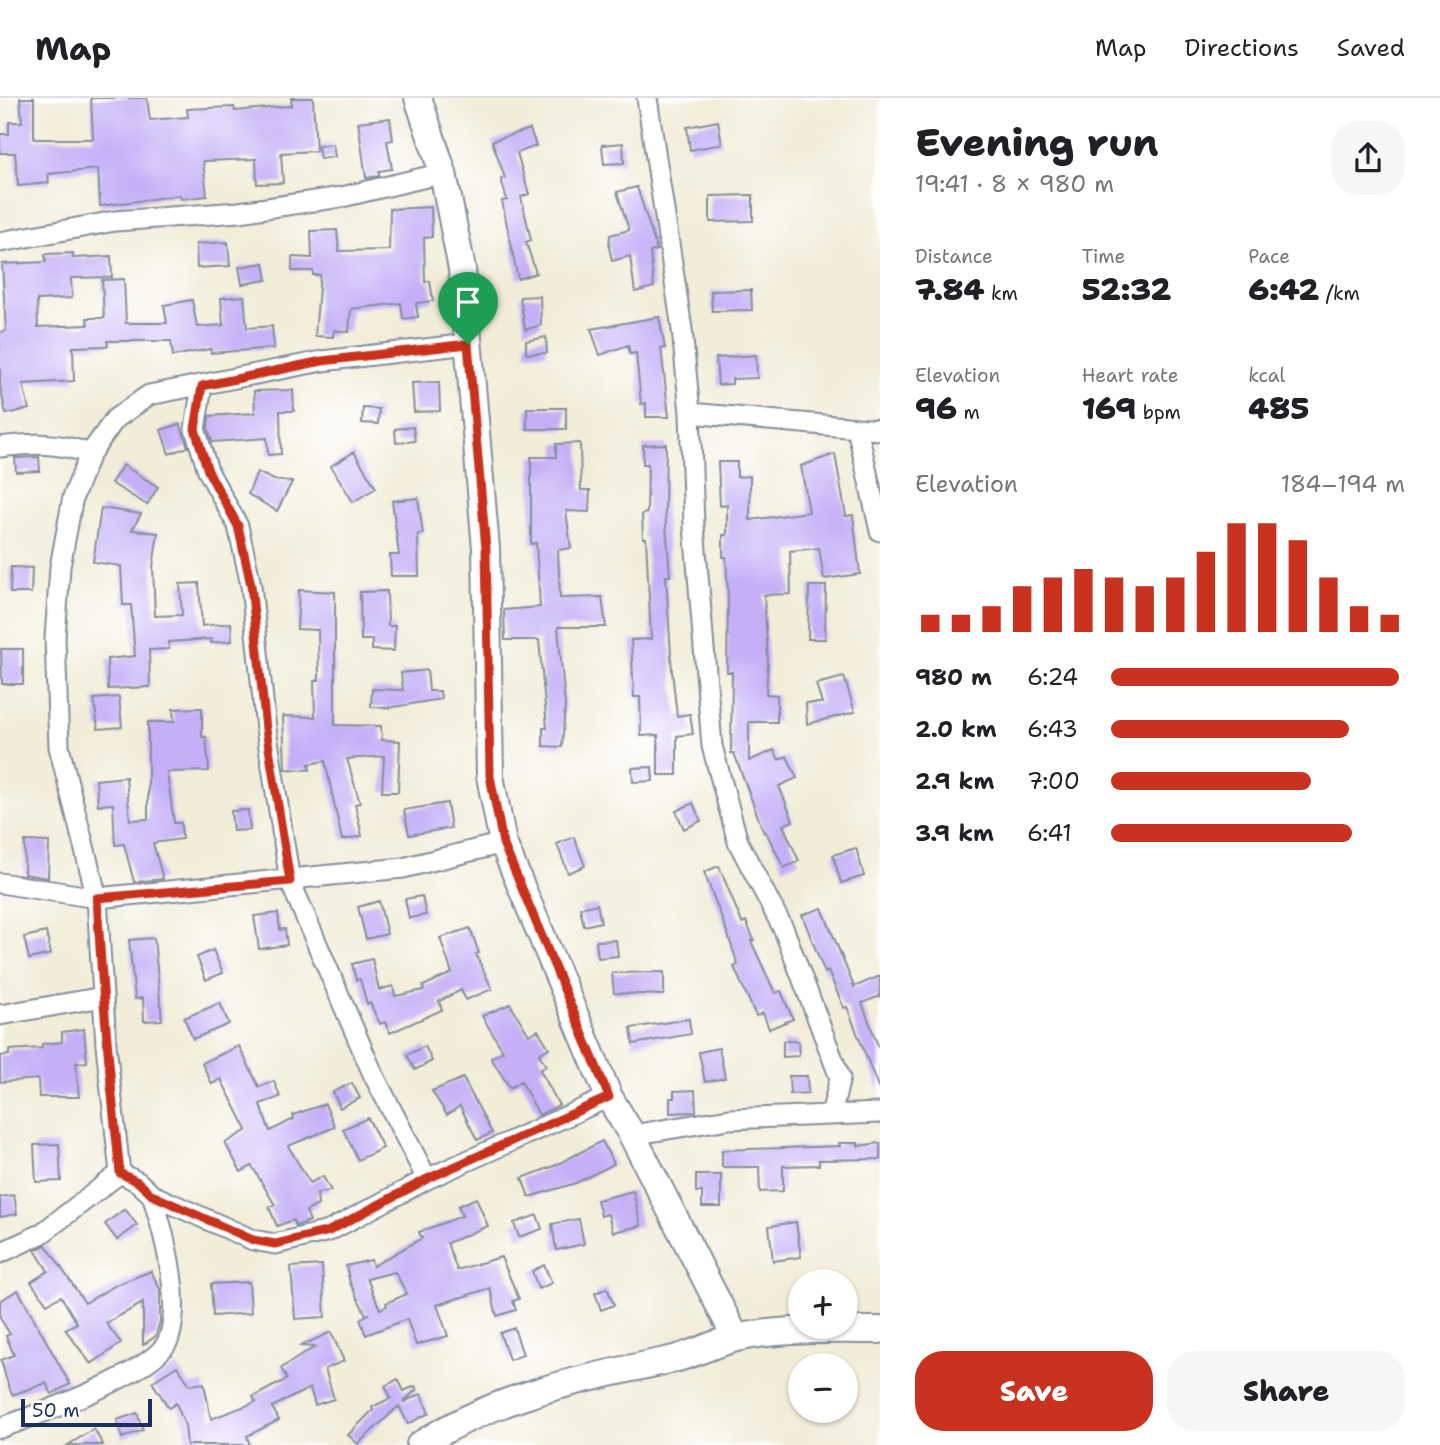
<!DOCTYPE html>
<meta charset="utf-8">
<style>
body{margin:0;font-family:"Shantell Sans",sans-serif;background:#f6f6f6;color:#202124;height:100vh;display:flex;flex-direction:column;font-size:26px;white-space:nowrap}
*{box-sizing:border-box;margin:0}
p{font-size:23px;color:#757577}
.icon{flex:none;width:38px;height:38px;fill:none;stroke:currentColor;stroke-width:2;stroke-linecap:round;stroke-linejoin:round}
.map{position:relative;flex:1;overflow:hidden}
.drawer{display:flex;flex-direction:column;background:#fff;width:560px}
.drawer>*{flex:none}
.fabs{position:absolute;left:788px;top:1171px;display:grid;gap:14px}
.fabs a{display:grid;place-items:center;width:70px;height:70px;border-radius:50%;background:#fff;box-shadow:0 2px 5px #0004;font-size:35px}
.scale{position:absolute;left:21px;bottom:18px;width:131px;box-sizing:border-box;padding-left:7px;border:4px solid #1b2f5e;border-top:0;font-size:19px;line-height:24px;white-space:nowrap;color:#1b2f5e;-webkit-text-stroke:5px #fff;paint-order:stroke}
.pin{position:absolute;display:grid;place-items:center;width:60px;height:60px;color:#fff;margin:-72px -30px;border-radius:50% 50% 50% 0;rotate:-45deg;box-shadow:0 0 7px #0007}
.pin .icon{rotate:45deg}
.round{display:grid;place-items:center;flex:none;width:74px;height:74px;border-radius:28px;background:#f6f6f6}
.head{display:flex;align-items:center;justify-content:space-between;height:119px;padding:0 35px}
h1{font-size:38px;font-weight:800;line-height:52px}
.figures{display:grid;grid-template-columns:repeat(3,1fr);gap:10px;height:119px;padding:7px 35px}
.figures div{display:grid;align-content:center}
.figures b{font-size:30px;font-weight:800}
.figures small{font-size:19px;font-weight:400}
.figures p{font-size:19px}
.chart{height:196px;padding:14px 35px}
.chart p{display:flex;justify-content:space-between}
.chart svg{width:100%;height:126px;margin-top:7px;stroke:#c8321e;stroke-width:6}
.action{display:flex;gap:14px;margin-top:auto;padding:14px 35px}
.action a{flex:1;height:80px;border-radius:28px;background:#c8321e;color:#fff;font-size:28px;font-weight:800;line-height:80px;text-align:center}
.action a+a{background:#f6f6f6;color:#202124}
ul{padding:0 35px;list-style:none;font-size:23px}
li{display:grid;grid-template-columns:112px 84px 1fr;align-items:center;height:52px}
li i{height:18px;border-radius:9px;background:#c8321e}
header{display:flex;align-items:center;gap:42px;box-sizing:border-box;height:98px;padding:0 35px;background:#fff;border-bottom:2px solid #e0e0e0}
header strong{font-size:33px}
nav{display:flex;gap:38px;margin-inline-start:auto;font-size:24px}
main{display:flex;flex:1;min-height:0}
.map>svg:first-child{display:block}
</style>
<header>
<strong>Map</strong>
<nav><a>Map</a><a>Directions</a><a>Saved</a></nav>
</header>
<main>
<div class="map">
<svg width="880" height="1347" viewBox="0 0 880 1347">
<rect width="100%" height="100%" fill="#fff"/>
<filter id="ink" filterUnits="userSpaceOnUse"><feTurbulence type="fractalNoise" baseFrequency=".0143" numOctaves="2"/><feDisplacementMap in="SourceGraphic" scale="14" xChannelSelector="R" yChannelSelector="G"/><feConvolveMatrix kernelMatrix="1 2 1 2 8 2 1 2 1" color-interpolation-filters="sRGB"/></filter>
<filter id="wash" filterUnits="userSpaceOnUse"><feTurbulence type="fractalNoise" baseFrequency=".00686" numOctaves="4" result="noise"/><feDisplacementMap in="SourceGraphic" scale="28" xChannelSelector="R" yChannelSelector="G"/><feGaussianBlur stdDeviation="1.57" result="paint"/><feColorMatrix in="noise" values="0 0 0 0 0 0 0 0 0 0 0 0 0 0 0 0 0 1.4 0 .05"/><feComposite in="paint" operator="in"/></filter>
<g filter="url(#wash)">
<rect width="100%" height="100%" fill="#f2edd8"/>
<g id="blocks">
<!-- building -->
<path fill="#c5b0f7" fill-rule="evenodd" d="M20 0H34V41H93L91 0H147L150 22 188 19 187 11 234 9 235 13 288 8 292 7 291 0H313L316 53 281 55 283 85 257 86 256 61 203 63 207 98 181 101 180 97 100 108 98 71 48 76 49 85 18 88 15 55H0V36H9V24H22Z
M390 20 393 42 387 43 392 71 379 73V78L366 80 358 24Z
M718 23 722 46 690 52 687 29Z
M530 31 536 48 517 55 529 96 521 99 531 142 526 144 536 175 518 181 502 103 507 102 501 81 505 80 492 43Z
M623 45 624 65 604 66 602 47Z
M333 46 335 59 320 61 318 48Z
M637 89 657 152 650 154 654 189 635 194 630 158 612 163 609 149 610 137 629 132 617 94Z
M753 97V123L710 124V98Z
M431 109 432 139 424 140 425 184 430 183 433 203 416 205 418 219 403 221 401 205 351 211 349 234 334 232 333 239 315 238 320 177H313V173H292V159L312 160 311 133 337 132 339 153 389 152 390 111Z
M228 144 230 168 197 170 196 146Z
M73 155V160L111 158 112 179 71 180 72 200 37 202 38 229 88 227 87 220H104L102 182 124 181 126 225H167L164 207 192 202 197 229 223 227 221 200 244 198 247 230 272 228 274 250 211 255 210 251 173 258 171 243H107L108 248 73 249 74 283 23 286 29 311 6 316 0 288V234L6 233 2 166 46 164 45 156Z
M264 165 267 182 242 186 239 169Z
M751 192 752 212 712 213 711 193Z
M540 198 541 227 525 232 520 199Z
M659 219 665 250H661L669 319H646V305L641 306 636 255 630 256 628 247 600 257 591 231Z
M546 239 547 255 526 256V243Z
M756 257 757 280 732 281V286L718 287 716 260Z
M439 284 440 313 414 314 412 285Z
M293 292 294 313H280L281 356 268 357 267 340 212 344 208 330 209 318 255 315 254 293Z
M363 310 379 311 378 326 362 325Z
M527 310H566V331H527Z
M180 326 188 349 169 356 161 332Z
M413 329 415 343 396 345 395 331Z
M580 345 581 392H590L589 414 566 413 571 450 558 452 560 500 602 499 606 529H558L565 607 562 649 543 648V630H547L539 542H505L504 512 540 509 536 445 531 446V359H556V346Z
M666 346 665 414 670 478H666L672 573 677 618 690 616 693 636 677 638V677H658V637L641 638 640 599H634L631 542 651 541 646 440H643L642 416 647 415 648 366H643V347Z
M354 354 376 390 353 404 331 368Z
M835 356 846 418 853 417 860 476 824 481 819 450 790 453 791 496 764 497 768 563 766 596 777 597V624H749V663L774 652 779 662 787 658 797 680 779 688 793 723 783 727 799 763 784 770 766 734 764 735 734 655H731L732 574H727L728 494 726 459H723V437H727V407L720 408 718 364H737V379L750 378V422L809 414 801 368Z
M39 359 40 373 16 374 15 360Z
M123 367 158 389 147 407 111 385Z
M257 374 274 382 292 384 277 413 248 396Z
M418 400 423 436H418L419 478H391L390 457H399L392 403Z
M101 410 141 416 132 432 158 435 153 469 155 518 182 517 180 486 199 485 202 528 231 525 232 543 211 545V541L169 544V551L149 552 150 589 108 591 107 561 135 558 131 507H123L121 468 93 464Z
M11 469 32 470 31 495H10Z
M809 488H826L825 541H808Z
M299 492 335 494V627L381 628 382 642 400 643 398 694H382L384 658 347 661 360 705 355 706 362 738 342 742 325 663 309 666 310 672 285 671 283 618 315 619 314 583 319 582 318 532 297 531Z
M387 493 388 528H395L394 553 372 552V542H361L360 494Z
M1 551H23V586H2Z
M427 572 429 593H440L441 601 388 610 371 609 372 591 403 592 401 575Z
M844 579 855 614 807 626 806 605H822L816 586Z
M119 599 122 629 98 631 94 601Z
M202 610V639H206L209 673 167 674 174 725H181L182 741 153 745 163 781 134 784 124 746 115 747 113 706 98 707 96 682 126 679 130 722 148 721V624H174L173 611Z
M652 669 653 683 633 684 632 670Z
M447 705 451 730 409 737 404 712Z
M693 705 701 723 684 731 676 713Z
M248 712 250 732 233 733 231 713Z
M574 739 585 768 568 775 557 746Z
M25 743 49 744 48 780 24 776Z
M856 750 864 778 841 785 833 757Z
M719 768 742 825 746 823 754 842 751 843 775 895 781 893 793 921 769 931 763 915 756 918 734 869 738 867 726 831 704 774Z
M422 798 426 817 409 820 405 801Z
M379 803 387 836 366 841 358 809Z
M597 806 601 824 584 828 580 810Z
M822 810 854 889 880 878V898L862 905 880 953V994L847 909 844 910 828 873 825 875 802 817Z
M278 815 280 832 285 831 287 847 259 851 254 818Z
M470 830 479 855 476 856 492 891 466 902 461 892 439 903 442 912 390 935 385 924 380 926 370 905 367 906 360 881 356 882 352 866 372 861 379 892 393 888 395 898 424 892 423 888 452 875 440 840Z
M46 834 51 856 29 861 24 839Z
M154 840 162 922 144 923 143 900 135 901 129 842Z
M616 842 618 858 598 860 596 843Z
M213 852 223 875 206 882 197 859Z
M664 874V897L614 895 612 875Z
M220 905 229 926 193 941 184 920Z
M510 906 529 937 538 932 549 950 539 956 546 968 540 972 559 1007 539 1017 521 983 510 990 491 960 503 953 482 918Z
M689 921 691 936 633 946 631 930Z
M84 931 87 964 76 965 79 999H39L38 981 0 984V958L9 957V952L42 950V946L62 944V934Z
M783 943H798L799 958 783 959Z
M239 948 259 989 274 983 280 999 260 1006 270 1033 294 1021 293 1017 325 1006 335 1029 288 1048 310 1085 323 1078 331 1093 317 1095 318 1107 306 1113 310 1123 296 1128 293 1122 277 1128 269 1109 275 1107 252 1068 241 1074 225 1045 247 1032 221 981 212 986 202 965Z
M425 948 432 963 415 972 407 957Z
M719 950 725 980 705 984 699 954Z
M789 978H807L808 995 790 996Z
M463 980 492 1035 477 1042 460 1008 447 1017 432 993Z
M352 985 360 1000 340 1010 333 994Z
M695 992 696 1014 670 1015V1000H674V993Z
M368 1020 383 1050 358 1062 343 1031Z
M602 1043 614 1066 576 1085 529 1099 522 1080 554 1068Z
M839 1045H858V1048L880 1045V1061L819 1062V1067L783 1068V1093L760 1094 759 1069H722V1052L840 1048Z
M59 1046 61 1083 36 1084 34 1047Z
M696 1077H721V1109H702V1094H696Z
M633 1093 641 1128 613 1134 608 1116 601 1118 597 1102Z
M14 1097 17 1116 0 1119V1099Z
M476 1100 488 1128 447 1145 457 1172 501 1159 519 1201 513 1203 516 1212 497 1218 490 1190 437 1207 448 1238 416 1247 407 1221 366 1237 360 1221 369 1216 366 1217 350 1185 346 1168 371 1162 373 1168 422 1140 419 1134 462 1118 458 1108ZM395 1174 407 1196 386 1205 387 1208 380 1211 367 1181Z
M125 1111 137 1127 117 1142 105 1126Z
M537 1117 542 1131 519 1139 514 1125Z
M579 1121 584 1146 556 1152 552 1126Z
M796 1124 801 1159 773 1163 769 1128Z
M46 1147 85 1205 116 1187 151 1173 160 1191V1223L156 1238 143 1247V1205L106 1225 121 1245 91 1266 65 1231 77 1225 61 1198 47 1206 31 1184 48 1173 35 1152Z
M322 1167 325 1219 295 1221 291 1169Z
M544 1167 552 1185 538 1191 532 1173Z
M249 1184 251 1215 213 1218 211 1186Z
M607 1190 614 1207 601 1212 595 1195Z
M18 1192 70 1286 52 1296 46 1285 12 1297 6 1280 1 1262 14 1257 6 1238 10 1236 0 1220V1203Z
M514 1230 523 1257 509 1262 500 1235Z
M331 1234 344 1263 325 1271 334 1301 315 1307 310 1290 272 1309 279 1322 247 1338 250 1347H187L185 1327 176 1305 169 1310 152 1284 177 1268 190 1287 204 1285 211 1321 256 1304 253 1299 287 1281 281 1270 315 1249 301 1248Z
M398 1281 404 1293 415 1288 417 1291 403 1304 421 1296 429 1315 408 1326 399 1308 358 1346 348 1337 373 1312 372 1309 391 1300 385 1288Z
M137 1315 143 1332 122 1340 117 1322Z
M94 1331 103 1347H68Z"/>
</g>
</g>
<g filter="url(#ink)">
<use href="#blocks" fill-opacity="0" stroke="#868e9b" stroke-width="2"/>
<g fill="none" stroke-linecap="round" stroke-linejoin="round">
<defs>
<path id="street" d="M647 0 682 231 690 315
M0 144 115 123 239 114 342 99 443 75
M202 287 195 331 208 373 238 428 251 487 266 631 290 783 373 976 427 1081
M857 330 880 433
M0 349C32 345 60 344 90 356
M0 785 97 800 403 770 503 745
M0 917 103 899
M831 1017 840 980 784 832 738 744 712 648 694 428 690 315 880 332
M632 1037 729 1021 880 1015
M120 1075 106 947 97 800 59 649 55 540 60 469 73 399 90 356 115 321 149 297 322 263 468 246
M120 1075 138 1084 152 1097 253 1142 275 1146 329 1133 427 1081 609 999
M0 1155 41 1136 120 1075
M0 1330C34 1318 159 1274 169 1240 182 1201 164 1135 152 1097"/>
<path id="secondary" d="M418 0 443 75 462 171 486 451 490 678 503 745 609 999 632 1037 736 1240
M420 1347C495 1298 583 1280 670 1262 693 1257 714 1245 736 1240 782 1230 833 1232 880 1232"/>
</defs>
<!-- street casing -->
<use href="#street" stroke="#868e9b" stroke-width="23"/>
<!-- secondary casing -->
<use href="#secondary" stroke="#868e9b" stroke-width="30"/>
<!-- street -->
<use href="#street" stroke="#fff" stroke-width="19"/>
<!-- secondary -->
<use href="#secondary" stroke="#fff" stroke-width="26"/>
</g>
</g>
<g fill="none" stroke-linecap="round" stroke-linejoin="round" filter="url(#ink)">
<defs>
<path id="route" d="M468 246 486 451 490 678 503 745 609 999 427 1081 329 1133 275 1146 253 1142 152 1097 138 1084 120 1075C110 983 102 892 97 800L290 783 266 631 251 487 238 428 208 373 195 331 202 288 322 263Z"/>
</defs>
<!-- route casing -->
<use href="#route" stroke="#fff" stroke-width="14"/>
<!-- route -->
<use href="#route" stroke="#c8321e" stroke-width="9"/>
</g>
</svg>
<div class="fabs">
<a>+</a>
<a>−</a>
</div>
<div class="scale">50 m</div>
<div class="pin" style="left:468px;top:246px;background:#1e9e55"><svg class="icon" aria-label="arrive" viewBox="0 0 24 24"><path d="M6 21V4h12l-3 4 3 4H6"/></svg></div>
</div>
<section class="drawer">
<div class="head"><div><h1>Evening run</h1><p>19:41 · 8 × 980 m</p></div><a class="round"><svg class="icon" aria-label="share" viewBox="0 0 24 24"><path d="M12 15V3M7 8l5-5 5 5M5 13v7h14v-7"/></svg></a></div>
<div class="figures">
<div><p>Distance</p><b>7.84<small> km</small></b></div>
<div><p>Time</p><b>52:32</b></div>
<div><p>Pace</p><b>6:42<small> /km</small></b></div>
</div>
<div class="figures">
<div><p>Elevation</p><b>96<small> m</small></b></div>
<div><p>Heart rate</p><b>169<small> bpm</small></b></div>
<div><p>kcal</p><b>485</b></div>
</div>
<div class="chart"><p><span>Elevation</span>184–194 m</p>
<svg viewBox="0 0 160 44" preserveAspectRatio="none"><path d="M5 44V38M15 44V38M25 44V35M35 44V28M45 44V25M55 44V22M65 44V25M75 44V28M85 44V25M95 44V16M105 44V6M115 44V6M125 44V12M135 44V25M145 44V35M155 44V38"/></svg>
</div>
<ul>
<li><b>980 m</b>6:24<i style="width:98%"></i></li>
<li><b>2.0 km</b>6:43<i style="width:81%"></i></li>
<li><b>2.9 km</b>7:00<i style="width:68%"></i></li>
<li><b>3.9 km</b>6:41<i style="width:82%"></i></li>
</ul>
<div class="action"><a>Save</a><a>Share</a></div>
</section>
</main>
